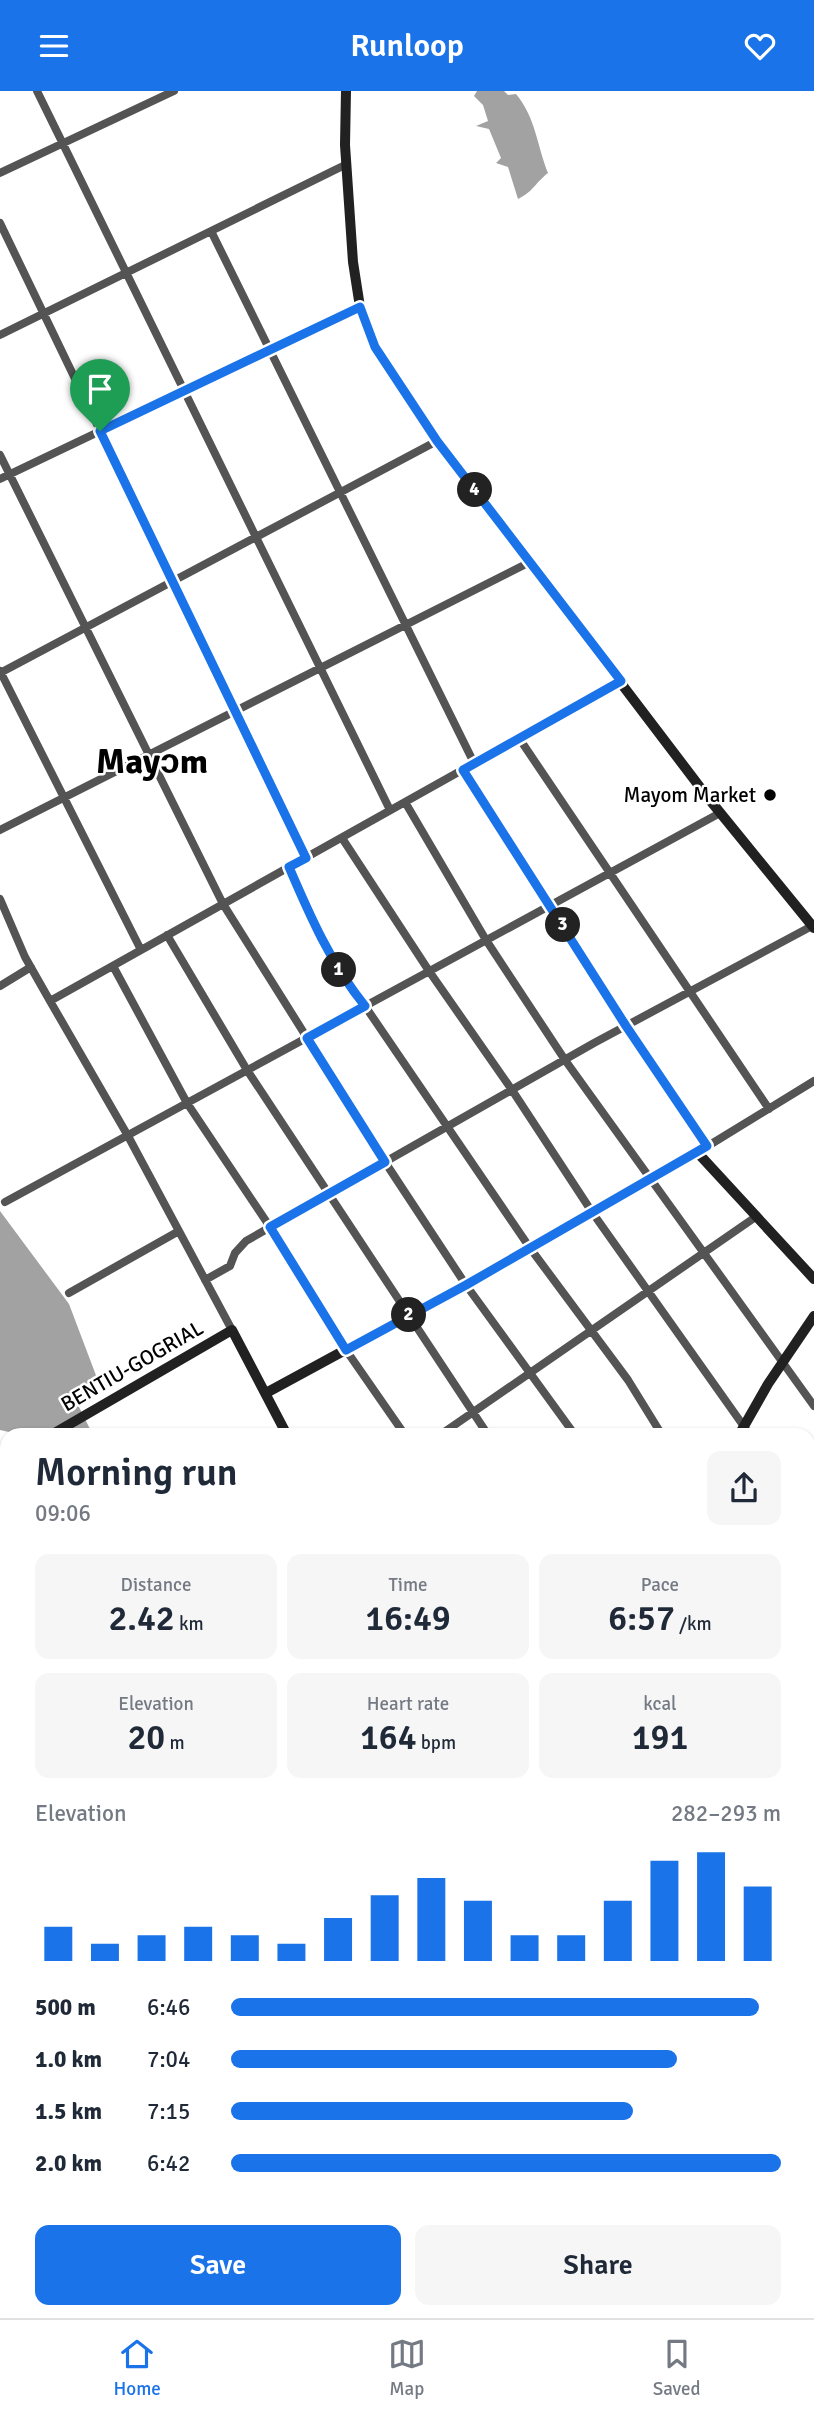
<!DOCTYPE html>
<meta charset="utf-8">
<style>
body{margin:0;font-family:Signika,sans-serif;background:#f6f6f7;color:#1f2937;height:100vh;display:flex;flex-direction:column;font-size:26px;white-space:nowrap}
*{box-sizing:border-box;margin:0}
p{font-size:23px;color:#747a83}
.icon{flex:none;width:38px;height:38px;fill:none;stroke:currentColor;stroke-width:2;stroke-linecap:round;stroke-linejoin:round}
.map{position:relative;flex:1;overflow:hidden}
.sheet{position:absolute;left:0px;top:1337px;width:816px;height:891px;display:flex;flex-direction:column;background:#fff;border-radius:21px 21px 0 0;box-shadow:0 2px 5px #0004}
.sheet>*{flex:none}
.pin{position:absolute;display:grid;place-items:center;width:60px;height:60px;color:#fff;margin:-72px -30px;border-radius:50% 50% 50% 0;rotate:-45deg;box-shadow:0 0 7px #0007}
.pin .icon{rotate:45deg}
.km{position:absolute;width:35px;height:35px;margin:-18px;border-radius:50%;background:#222;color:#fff;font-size:19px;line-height:35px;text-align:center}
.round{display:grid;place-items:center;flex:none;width:74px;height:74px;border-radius:14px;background:#f6f6f7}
.summary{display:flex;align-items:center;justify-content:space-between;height:119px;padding:0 35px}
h1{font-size:38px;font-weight:600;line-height:52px}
.stats{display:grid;grid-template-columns:repeat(3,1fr);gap:10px;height:119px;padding:7px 35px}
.stats div{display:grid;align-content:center;border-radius:14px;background:#f6f6f7;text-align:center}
.stats b{font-size:35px;font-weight:600}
.stats small{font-size:19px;font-weight:400}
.stats p{font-size:19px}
.chart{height:196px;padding:14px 35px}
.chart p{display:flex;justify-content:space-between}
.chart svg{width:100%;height:126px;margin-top:7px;stroke:#1a73e8;stroke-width:6}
.cta{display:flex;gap:14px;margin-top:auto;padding:14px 35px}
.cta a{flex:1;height:80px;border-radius:14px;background:#1a73e8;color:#fff;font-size:28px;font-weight:600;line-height:80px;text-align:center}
.cta a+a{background:#f6f6f7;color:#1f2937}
ul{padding:0 35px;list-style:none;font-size:23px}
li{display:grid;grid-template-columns:112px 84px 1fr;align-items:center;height:52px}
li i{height:18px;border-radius:9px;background:#1a73e8}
header{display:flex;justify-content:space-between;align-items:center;height:91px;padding:0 35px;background:#1a73e8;color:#fff;font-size:32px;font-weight:600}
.tabs{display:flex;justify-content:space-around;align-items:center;height:98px;border-top:2px solid #e0e1e3;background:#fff;font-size:19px;color:#747a83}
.tabs a{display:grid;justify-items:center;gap:4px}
.tabs .selected{color:#1a73e8}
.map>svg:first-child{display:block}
</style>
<header><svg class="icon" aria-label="menu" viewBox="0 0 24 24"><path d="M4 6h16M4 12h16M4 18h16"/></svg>Runloop<svg class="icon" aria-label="heart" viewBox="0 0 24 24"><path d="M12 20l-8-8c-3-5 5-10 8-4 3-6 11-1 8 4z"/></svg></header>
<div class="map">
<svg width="814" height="2227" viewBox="0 0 814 2227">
<rect width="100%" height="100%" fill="#fff"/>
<!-- water -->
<path fill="#a2a2a2" d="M477 0H504L508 4 516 3C536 27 537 55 548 82 535 92 534 100 518 108L508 76 496 72 501 67 489 38 476 35 488 30 483 14 474 5Z
M0 1120 69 1213 97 1287 76 1310 91 1340 112 1344H22L0 1339Z
M7 1398V1482L0 1468V1407Z
M70 2221H245L244 2227H69Z"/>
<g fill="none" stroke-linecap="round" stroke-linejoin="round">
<!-- street -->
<path stroke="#545454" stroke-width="8" d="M37 0 390 719
M0 82 174 0
M0 132 306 767
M211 140 474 672
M0 244 347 73
M0 364 223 813 385 1071 466 1194 575 1344
M0 388 360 216
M0 580 141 859
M0 582 437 350
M519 647 769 1018
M463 679 627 935 707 1055
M405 711 486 849 565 969 814 1315
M0 739 530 471
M342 747 429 880 512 999 592 1121 750 1344
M289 776C310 825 331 873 365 915L530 1157 628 1289 662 1344
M0 808 25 866 50 910
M167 844 247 979 488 1344
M113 875 187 1012 270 1136 346 1259 405 1344
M0 895 31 876
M703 1058 814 990
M5 1111 720 722
M205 1189 230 1175 235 1162 246 1150 594 952 812 835
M69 1202 179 1140
M232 1239 128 1045 50 910 621 590
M440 1344 757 1125
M808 1425 814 1432
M808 1547 814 1554
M808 1597 814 1593
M808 1659 814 1667
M808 1779 814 1786
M808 2127 814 2123
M526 2221 530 2227
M623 2221 628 2227
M723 2221 727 2227
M662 2227 672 2221"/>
<!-- secondary -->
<path stroke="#212121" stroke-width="10" d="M346 0 345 54 353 171 360 216 375 256 437 350 709 708 814 837
M266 1302 452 1201 697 1061 814 1188
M51 1344 232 1239 287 1344
M739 1344 768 1293 814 1225
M0 1375 7 1370
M808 1955 814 1966
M808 2068 814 2069
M479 2227 481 2221"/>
</g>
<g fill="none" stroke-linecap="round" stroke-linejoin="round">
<defs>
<path id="route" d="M360 216 375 256 437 350 621 590 463 679 626 935 707 1055 466 1194 346 1259 270 1136 385 1071 307 947 365 915C331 873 310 825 289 776L306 767 100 340Z"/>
</defs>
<!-- route casing -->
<use href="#route" stroke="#fff" stroke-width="14"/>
<!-- route -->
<use href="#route" stroke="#1a73e8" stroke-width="9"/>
</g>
<!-- markers -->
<circle fill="#000" stroke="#fff" stroke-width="2.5" cx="770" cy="704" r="7"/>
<g text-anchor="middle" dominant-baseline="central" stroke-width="5" stroke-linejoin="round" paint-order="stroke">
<!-- poi labels -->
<g font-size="21" fill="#000" stroke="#fff" text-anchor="end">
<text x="756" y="704">Mayom Market</text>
</g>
<!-- street labels -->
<g font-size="21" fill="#000" stroke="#fff">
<text transform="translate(132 1275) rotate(-30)">BENTIU-GOGRIAL</text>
</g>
<!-- town labels -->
<g font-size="35" font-weight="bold" fill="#000" stroke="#fff">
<text x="152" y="670">Mayɔm</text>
</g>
</g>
</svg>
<div class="pin" style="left:100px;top:340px;background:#1e9e55"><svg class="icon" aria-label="arrive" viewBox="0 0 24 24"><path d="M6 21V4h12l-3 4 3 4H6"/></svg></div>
<b class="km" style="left:339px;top:879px">1</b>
<b class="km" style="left:409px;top:1224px">2</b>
<b class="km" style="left:563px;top:834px">3</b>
<b class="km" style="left:475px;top:399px">4</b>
<section class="sheet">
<div class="summary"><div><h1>Morning run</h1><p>09:06</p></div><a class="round"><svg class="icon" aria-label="share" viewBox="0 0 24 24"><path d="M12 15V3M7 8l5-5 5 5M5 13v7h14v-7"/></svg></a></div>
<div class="stats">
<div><p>Distance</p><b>2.42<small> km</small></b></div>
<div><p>Time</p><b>16:49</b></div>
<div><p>Pace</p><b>6:57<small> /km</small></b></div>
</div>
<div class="stats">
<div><p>Elevation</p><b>20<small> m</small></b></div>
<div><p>Heart rate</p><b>164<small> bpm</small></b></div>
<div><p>kcal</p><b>191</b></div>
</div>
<div class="chart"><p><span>Elevation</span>282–293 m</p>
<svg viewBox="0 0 160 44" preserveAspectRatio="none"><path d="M5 44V32M15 44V38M25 44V35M35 44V32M45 44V35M55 44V38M65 44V29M75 44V21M85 44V15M95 44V23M105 44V35M115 44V35M125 44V23M135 44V9M145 44V6M155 44V18"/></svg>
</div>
<ul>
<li><b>500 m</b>6:46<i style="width:96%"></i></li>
<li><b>1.0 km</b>7:04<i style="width:81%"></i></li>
<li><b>1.5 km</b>7:15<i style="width:73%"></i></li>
<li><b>2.0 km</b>6:42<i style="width:100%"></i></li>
</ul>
<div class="cta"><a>Save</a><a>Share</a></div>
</section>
</div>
<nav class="tabs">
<a class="selected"><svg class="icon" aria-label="home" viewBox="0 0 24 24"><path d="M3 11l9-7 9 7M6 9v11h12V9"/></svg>Home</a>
<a><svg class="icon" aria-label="map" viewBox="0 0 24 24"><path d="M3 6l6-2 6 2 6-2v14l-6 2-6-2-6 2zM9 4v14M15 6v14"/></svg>Map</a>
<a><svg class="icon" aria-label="saved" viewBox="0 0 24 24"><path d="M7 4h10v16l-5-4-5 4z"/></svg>Saved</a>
</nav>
